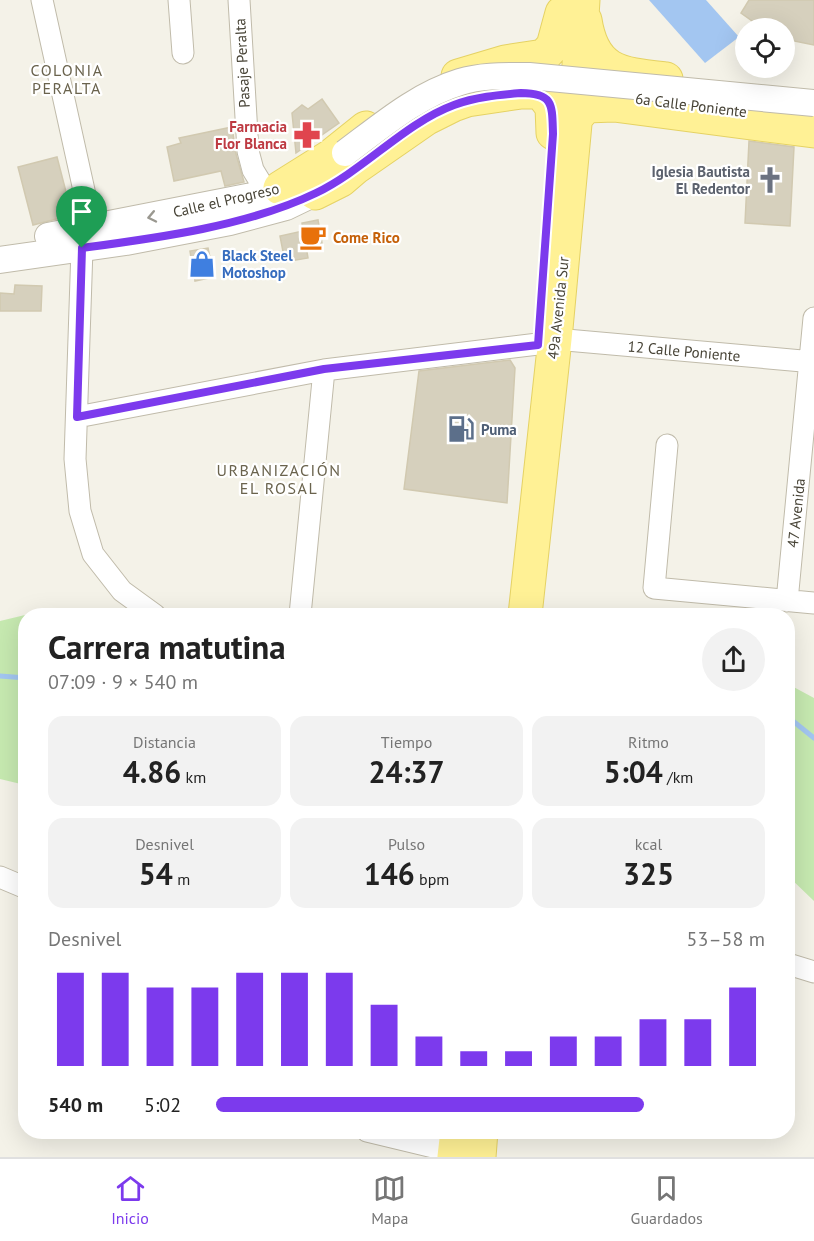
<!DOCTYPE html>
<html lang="es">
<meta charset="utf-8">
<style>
body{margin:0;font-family:"PT Sans",sans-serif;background:#f2f2f2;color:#222;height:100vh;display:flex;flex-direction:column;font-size:22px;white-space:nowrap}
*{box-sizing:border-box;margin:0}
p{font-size:20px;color:#767676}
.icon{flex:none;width:33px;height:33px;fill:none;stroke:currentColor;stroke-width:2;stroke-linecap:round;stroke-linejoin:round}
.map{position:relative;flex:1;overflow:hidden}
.details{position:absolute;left:18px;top:608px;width:777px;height:531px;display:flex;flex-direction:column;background:#fff;border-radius:24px;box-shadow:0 6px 24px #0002}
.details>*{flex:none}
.fabs{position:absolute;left:735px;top:18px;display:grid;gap:12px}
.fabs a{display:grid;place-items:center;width:60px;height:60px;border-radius:50%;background:#fff;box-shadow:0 6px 24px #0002;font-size:30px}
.pin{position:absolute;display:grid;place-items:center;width:51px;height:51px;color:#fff;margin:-62px -26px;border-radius:50% 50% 50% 0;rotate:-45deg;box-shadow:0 0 6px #0007}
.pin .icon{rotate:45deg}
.round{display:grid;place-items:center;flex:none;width:63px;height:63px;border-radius:32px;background:#f2f2f2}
.headline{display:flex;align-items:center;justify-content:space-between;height:102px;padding:0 30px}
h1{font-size:33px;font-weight:800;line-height:45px}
.figures{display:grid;grid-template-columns:repeat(3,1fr);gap:9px;height:102px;padding:6px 30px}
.figures div{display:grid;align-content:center;border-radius:15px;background:#f2f2f2;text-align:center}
.figures b{font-size:30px;font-weight:800}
.figures small{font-size:16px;font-weight:400}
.figures p{font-size:16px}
.chart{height:168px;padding:12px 30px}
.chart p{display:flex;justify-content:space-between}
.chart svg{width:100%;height:108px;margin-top:6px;stroke:#7c3aed;stroke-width:6}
ul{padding:0 30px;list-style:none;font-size:20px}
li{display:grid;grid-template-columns:96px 72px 1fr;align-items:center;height:45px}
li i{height:15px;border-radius:8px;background:#7c3aed}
.tab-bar{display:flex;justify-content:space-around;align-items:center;height:84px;border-top:2px solid #e0e0e0;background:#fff;font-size:16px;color:#767676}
.tab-bar a{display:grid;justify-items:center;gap:3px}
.tab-bar .current{color:#7c3aed}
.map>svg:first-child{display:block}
</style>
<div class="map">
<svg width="814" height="1157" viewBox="0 0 814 1157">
<rect width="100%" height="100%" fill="#f4f2e8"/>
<!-- green -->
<path fill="#c6e9b0" d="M25 615H26L25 785 0 779V621Z
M788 684 814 698V901L788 876V791L790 768 788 767Z"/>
<!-- water -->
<path fill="#a3c6f1" d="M649 0H706L739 37 705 63Z"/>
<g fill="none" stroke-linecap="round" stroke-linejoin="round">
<!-- stream -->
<path stroke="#a3c6f1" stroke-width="5" d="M0 676 26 678
M788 717 814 738"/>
</g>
<!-- building -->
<path fill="#d6d0bd" stroke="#d1c9b0" stroke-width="1.5" d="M749 0H814V45L784 39V28H762L741 13Z
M322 99 339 123 296 153 292 113 302 105 308 109Z
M232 127 236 154 244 182 225 186 221 171 174 181 167 147 181 143 179 138Z
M749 141 794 147 790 226 745 223Z
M57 157 72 215 33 225 18 167Z
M318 220 322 243 306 246 308 258 285 262 280 236 303 231 302 223Z
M208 248 214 277 195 281 190 251Z
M15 285 42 286 41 311H0V293L14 294Z
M510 360 515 368 507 503 404 489 419 371Z"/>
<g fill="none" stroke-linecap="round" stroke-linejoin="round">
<defs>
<path id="minor" d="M42 0 89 213 82 248 75 459 80 511 93 554 122 591 155 615
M179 0 183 53
M239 0 248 151 253 170 267 193
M555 339 814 362
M77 417 324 370 538 344
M667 445 654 588 814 603
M787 601 814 318
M300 615 324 370
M0 877 26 888
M788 964 814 972
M367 1131 454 1152"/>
<path id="tertiary" d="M48 236 252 196 296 182
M0 260 126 242 230 222 286 207 315 193 328 180"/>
<path id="primary" d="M585 20C593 72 620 74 666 79
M458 76 505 62 544 56 553 46 562 13
M575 119 586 106 614 105 814 131
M280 188 331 156 366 128
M315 193 341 180 355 168 427 118 453 105 467 100 521 92H536L543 95 552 107 553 133
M525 615 555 339 576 113 583 0
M454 1157 457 1131
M479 1157 481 1131"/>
</defs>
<!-- minor casing -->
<use href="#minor" stroke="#c0bbaa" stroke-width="23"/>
<!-- tertiary casing -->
<use href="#tertiary" stroke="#c0bbaa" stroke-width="28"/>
<!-- primary casing -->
<use href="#primary" stroke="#e5d264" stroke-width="35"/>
<!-- minor -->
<use href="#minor" stroke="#fff" stroke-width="21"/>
<!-- tertiary -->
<use href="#tertiary" stroke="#fff" stroke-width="26"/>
<!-- primary -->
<use href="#primary" stroke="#fff195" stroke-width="33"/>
<defs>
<path id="tertiary-bridge" d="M345 153C380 127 417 95 460 82 482 75 506 76 529 76L814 103"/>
</defs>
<!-- tertiary-bridge casing -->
<use href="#tertiary-bridge" stroke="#c0bbaa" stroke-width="28" stroke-linecap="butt"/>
<!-- tertiary-bridge -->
<use href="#tertiary-bridge" stroke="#fff" stroke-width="26"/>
</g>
<!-- one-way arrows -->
<defs><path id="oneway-chevron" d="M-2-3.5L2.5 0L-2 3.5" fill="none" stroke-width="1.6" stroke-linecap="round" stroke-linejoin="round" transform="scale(1.5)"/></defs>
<use stroke="#9a9890" href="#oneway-chevron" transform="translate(152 217) rotate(168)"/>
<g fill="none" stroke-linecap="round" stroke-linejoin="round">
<defs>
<path id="route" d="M521 93C554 93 552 105 553 134L538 345 324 369 77 417 82 248C157 238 248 226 316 193 364 170 405 123 454 105 475 97 498 95 521 93Z"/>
</defs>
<!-- route casing -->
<use href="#route" stroke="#fff" stroke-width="12"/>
<!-- route -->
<use href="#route" stroke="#7c3aed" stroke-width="8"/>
</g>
<!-- icons -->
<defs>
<symbol id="pharmacy-bare" viewBox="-9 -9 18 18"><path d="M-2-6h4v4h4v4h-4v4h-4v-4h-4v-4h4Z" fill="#e0444e" stroke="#fff" stroke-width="2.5" paint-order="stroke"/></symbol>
<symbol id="church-bare" viewBox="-9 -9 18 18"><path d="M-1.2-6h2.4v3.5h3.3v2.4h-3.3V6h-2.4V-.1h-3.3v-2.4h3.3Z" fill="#6b7280" stroke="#fff" stroke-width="2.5" paint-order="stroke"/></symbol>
<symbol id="cafe-bare" viewBox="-9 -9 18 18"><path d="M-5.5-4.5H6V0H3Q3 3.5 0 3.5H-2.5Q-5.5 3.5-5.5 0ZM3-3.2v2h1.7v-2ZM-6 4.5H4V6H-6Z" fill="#e8710a" stroke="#fff" stroke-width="2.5" paint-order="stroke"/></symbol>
<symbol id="shop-bare" viewBox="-9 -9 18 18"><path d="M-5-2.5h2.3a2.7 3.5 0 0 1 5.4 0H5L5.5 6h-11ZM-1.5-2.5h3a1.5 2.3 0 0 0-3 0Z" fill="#3f7fe0" stroke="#fff" stroke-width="2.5" paint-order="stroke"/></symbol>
<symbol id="fuel-bare" viewBox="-9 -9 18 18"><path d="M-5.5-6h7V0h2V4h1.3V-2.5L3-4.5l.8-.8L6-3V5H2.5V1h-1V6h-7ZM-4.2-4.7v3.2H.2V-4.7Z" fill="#5c6f8a" stroke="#fff" stroke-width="2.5" paint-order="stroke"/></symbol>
</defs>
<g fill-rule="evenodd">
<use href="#pharmacy-bare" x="288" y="116" width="38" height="38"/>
<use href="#church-bare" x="751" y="161" width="38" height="38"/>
<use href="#cafe-bare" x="294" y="218" width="38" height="38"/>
<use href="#shop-bare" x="183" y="245" width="38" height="38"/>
<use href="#fuel-bare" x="442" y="410" width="38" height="38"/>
</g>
<g text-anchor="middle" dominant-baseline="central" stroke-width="4.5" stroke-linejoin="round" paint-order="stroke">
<!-- street labels -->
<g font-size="15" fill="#474336" stroke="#fff">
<text transform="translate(242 63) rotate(-93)">Pasaje Peralta</text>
<text transform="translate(691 105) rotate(7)">6a Calle Poniente</text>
<text transform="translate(226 200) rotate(-13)">Calle el Progreso</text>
<text transform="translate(558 308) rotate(-84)">49a Avenida Sur</text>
<text transform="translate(684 351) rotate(5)">12 Calle Poniente</text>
<text transform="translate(796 513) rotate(-84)">47 Avenida</text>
</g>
<!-- health labels -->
<g font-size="15" font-weight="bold" fill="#be3a42" stroke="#fff" text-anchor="end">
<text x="287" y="126">Farmacia<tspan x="287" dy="17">Flor Blanca</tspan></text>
</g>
<!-- worship labels -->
<g font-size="15" font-weight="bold" fill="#5b616d" stroke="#fff" text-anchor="end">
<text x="750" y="171">Iglesia Bautista<tspan x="750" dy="17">El Redentor</tspan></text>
</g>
<!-- food labels -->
<g font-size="15" font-weight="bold" fill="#c56008" stroke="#fff" text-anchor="start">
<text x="333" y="237">Come Rico</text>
</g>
<!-- shop labels -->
<g font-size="15" font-weight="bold" fill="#366cbe" stroke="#fff" text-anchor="start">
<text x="222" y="255">Black Steel<tspan x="222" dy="17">Motoshop</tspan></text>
</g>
<!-- service labels -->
<g font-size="15" font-weight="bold" fill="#4e5e75" stroke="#fff" text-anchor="start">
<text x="481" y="429">Puma</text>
</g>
<!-- neighbourhood labels -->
<g font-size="16" letter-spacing="1.5" fill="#6a634d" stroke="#fff">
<text x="67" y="70">COLONIA<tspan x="67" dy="18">PERALTA</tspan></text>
<text x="279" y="470">URBANIZACIÓN<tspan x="279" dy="18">EL ROSAL</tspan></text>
</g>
</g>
</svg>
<div class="fabs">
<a><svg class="icon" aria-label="locate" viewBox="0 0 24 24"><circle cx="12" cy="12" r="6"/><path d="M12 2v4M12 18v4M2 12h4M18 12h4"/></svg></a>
</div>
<div class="pin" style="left:82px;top:248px;background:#1e9e55"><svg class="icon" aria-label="arrive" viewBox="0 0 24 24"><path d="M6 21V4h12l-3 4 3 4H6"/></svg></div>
<section class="details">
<div class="headline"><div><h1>Carrera matutina</h1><p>07:09 · 9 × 540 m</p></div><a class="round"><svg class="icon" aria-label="share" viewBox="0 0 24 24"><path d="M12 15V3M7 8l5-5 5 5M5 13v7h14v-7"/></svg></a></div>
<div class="figures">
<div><p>Distancia</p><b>4.86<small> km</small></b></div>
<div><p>Tiempo</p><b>24:37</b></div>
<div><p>Ritmo</p><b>5:04<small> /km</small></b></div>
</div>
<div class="figures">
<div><p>Desnivel</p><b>54<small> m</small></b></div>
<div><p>Pulso</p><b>146<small> bpm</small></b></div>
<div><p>kcal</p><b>325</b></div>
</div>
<div class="chart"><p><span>Desnivel</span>53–58 m</p>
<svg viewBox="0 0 160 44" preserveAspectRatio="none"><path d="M5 44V6M15 44V6M25 44V12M35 44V12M45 44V6M55 44V6M65 44V6M75 44V19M85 44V32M95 44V38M105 44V38M115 44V32M125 44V32M135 44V25M145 44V25M155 44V12"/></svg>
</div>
<ul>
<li><b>540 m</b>5:02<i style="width:78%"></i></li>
</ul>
</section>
</div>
<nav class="tab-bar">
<a class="current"><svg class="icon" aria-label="home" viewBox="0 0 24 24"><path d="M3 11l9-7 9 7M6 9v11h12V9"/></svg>Inicio</a>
<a><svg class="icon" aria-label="map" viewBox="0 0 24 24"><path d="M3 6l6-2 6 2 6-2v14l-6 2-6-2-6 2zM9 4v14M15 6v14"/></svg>Mapa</a>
<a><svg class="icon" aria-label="saved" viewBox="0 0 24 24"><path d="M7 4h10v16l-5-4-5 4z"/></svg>Guardados</a>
</nav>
